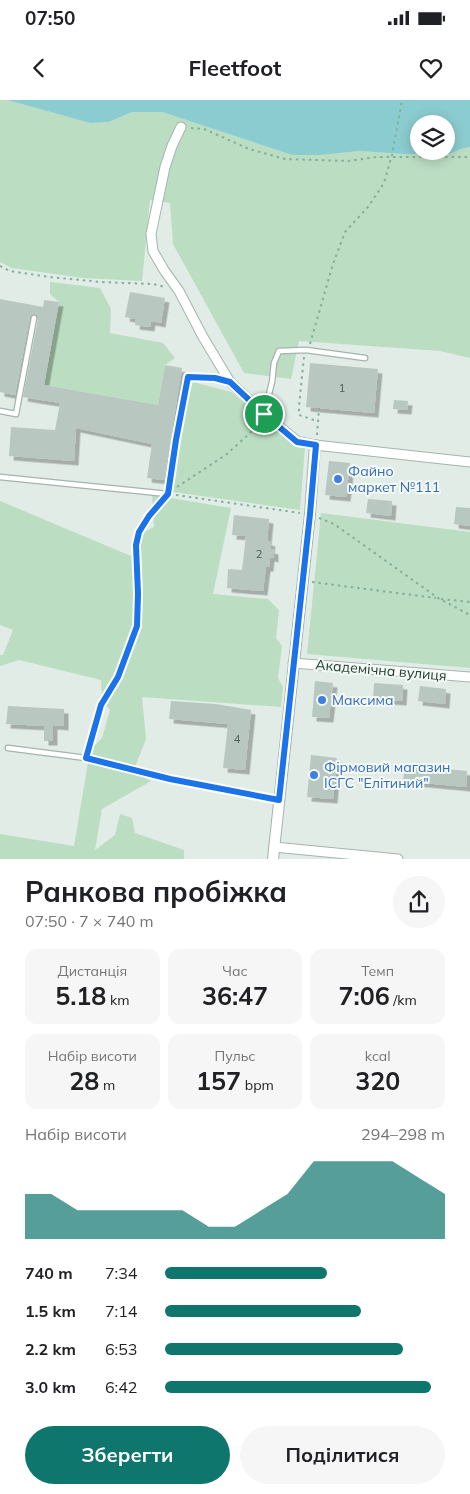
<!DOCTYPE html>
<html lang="uk">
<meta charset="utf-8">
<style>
body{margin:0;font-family:Mulish,sans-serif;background:#f6f6f6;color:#202124;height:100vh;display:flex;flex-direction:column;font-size:19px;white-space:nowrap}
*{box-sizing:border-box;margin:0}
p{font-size:16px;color:#757577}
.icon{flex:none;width:28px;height:28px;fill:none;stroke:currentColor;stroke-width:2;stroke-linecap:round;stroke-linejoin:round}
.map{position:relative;height:759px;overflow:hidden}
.sheet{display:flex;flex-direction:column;background:#fff;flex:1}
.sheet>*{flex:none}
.buttons{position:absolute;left:410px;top:15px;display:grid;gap:10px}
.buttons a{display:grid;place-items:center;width:45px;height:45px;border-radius:50%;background:#fff;box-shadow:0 2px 12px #0003;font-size:25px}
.pin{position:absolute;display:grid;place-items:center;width:42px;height:42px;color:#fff;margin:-21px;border:2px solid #fff;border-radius:50%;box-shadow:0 1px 5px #0007}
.round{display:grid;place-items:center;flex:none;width:52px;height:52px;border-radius:26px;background:#f6f6f6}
.headline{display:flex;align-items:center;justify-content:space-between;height:85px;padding:0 25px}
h1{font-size:28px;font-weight:700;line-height:38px}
.stats{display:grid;grid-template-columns:repeat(3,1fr);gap:8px;height:85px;padding:5px 25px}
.stats div{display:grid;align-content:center;border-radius:12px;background:#f6f6f6;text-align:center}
.stats b{font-size:25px;font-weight:700}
.stats small{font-size:14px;font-weight:400}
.stats p{font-size:14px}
.chart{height:140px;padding:10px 25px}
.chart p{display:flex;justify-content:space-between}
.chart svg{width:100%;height:90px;margin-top:5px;fill:#0f766e;opacity:.7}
.primary-button{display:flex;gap:10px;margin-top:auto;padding:10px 25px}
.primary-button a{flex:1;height:58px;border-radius:30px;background:#0f766e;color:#fff;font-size:20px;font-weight:700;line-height:58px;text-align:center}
.primary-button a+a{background:#f6f6f6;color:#202124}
ul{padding:0 25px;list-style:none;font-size:16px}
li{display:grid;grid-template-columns:80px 60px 1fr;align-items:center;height:38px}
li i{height:12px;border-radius:6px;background:#0f766e}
.status{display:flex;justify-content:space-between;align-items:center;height:35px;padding:0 25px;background:#fff;direction:ltr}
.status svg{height:14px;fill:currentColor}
header{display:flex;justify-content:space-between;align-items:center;height:65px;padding:0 25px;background:#fff;font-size:22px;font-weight:700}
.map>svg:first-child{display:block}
</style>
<div class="status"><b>07:50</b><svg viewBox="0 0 49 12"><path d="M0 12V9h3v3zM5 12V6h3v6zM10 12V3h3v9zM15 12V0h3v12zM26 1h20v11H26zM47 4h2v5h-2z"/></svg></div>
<header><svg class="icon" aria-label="back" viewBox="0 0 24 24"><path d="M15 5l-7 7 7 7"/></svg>Fleetfoot<svg class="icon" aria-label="heart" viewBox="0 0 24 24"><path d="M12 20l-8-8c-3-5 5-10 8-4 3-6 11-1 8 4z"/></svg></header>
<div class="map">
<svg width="470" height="759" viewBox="0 0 470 759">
<defs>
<filter id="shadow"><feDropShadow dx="4.5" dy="4.5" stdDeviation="0" flood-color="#0004"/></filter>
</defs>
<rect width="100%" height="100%" fill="#e2ece7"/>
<!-- green -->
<path fill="#bbddc1" d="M0 0H7L90 23 109 22 132 12H162L292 55H321L359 51 404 54H450L461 49 470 47V258L440 251 299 241 291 279 244 273 173 144 170 103 150 100 142 181 83 178 12 168 0 162Z
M50 182 100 188 111 209 110 233 163 243 175 258 165 265 158 305 44 285 59 202 50 194Z
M193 282 231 292 293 344 305 347 300 410 173 392 179 335Z
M152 395 231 408 213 494 268 499 279 510 276 538 282 546 278 578 283 587 281 607 142 597 146 639 133 672 151 681 102 709 95 750 115 735 120 714 132 718 135 733 184 750V759H0V734L74 746 90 650 102 638 110 610 102 600 101 580 19 560 0 566V555H3L13 530 0 525V401L131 456 140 434 154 427Z
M321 413 470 432V568L307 554Z"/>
<!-- water -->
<path fill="#8bccd0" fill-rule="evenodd" d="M7 0H470V47L461 49 450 54H404L359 51 321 55H292L162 12H132L109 22 90 23ZM419 24H446V51H419Z"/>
<!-- building -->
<path fill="#b8c7bf" filter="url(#shadow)" d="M130 192 165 198 161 223 151 221 150 227 135 225 136 219 125 217Z
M0 199 43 207 44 200 59 202 44 285 158 305 165 265 182 268 164 380 147 378 152 344 76 328 74 361 9 356 11 327 55 330 60 303 23 297 38 219 37 215 34 214 30 217 15 295 0 292Z
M310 263 378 269 374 313 306 307Z
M394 300 408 301 407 310 393 309Z
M329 361 350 363 346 397 325 395Z
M368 399 392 401 391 416 366 413Z
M456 407 470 408V426L454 424Z
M234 415 269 419 267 441 271 442 270 449 274 450V458L270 457 269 467H266L263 491 227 488 228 469 242 470 246 436 232 435Z
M315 581 333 583 329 618 312 617Z
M374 583 403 585 402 601 373 599Z
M420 586 446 589 445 604 418 601Z
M171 601 216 604 251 610 245 670 223 668 228 624 169 619Z
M8 606 64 609V626L53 625V641H44V626L6 624Z
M311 655 337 658 333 699 307 697Z
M405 665 467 671 466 687 403 681Z"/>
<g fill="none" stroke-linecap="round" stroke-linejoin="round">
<defs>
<path id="service" d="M0 311 16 314 34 218
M264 314 272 282 274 263 279 251 306 250 365 258
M0 377 168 394 175 340 188 277 215 278 229 282
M8 648 86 658 170 679 279 700"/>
<path id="minor" d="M181 27 172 46 165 67 151 134 153 151 164 170 179 191 203 237 230 282 264 314 297 341 315 345 470 362
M293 563 470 577
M274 747 398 759"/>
<path id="tertiary" d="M273 759 310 414 315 345"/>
</defs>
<!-- service casing -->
<use href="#service" stroke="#a5b4ad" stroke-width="7"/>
<!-- minor casing -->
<use href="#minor" stroke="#a5b4ad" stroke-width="11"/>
<!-- tertiary casing -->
<use href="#tertiary" stroke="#a5b4ad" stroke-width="12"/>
<!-- path -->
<path stroke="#83af9d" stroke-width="2" stroke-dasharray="2.5 4" stroke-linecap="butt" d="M191 28 204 29 249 49 285 59 348 61 377 57H470
M0 166 10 171 49 177 101 182 153 184 165 187
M310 244 333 164 345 132 368 107 384 83 392 55 402 0
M304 257 299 306V315L317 321
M317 335 319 308
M177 387 227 354 251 332 258 322
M176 395 300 413
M319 418 334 424 438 498 470 515
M312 482 436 498
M441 499 470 502
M88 651 101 605 118 577 137 527 139 494 136 445 139 432 149 416 162 401"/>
<!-- service -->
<use href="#service" stroke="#fff" stroke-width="4.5"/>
<!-- minor -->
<use href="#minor" stroke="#fff" stroke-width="9"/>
<!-- tertiary -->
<use href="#tertiary" stroke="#fff" stroke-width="10"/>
</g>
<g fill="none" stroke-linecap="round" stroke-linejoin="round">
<defs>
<path id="route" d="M188 277 215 278 230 282 264 314 297 342 316 345 310 414 279 700 170 679 86 658 101 605 118 577 137 526 138 494 136 445 139 432 149 416 168 394 176 340Z"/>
</defs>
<!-- route casing -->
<use href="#route" stroke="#fff" stroke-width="10"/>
<!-- route -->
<use href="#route" stroke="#1a73e8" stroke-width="6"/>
</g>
<!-- markers -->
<g fill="#3f7fe0" stroke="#f3f9f5" stroke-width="2">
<circle cx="338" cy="379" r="5"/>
<circle cx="322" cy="600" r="5"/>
<circle cx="314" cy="675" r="5"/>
</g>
<g text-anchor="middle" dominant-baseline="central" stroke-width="4" stroke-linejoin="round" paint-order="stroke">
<!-- number labels -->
<g font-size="11" fill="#486056">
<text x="342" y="288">1</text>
<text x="259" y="454">2</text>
<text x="237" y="639">4</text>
</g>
<!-- shop labels -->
<g font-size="14" fill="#366cbe" stroke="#f3f9f5" text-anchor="start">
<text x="348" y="371">Файно<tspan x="348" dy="16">маркет №111</tspan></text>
<text x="332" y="600">Максима</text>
<text x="324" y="667">Фірмовий магазин<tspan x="324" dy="16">ІСГС "Елітиний"</tspan></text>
</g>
<!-- street labels -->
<g font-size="14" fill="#223d33" stroke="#f3f9f5">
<text transform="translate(381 570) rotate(5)">Академічна вулиця</text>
</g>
</g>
</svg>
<div class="buttons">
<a><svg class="icon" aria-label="layers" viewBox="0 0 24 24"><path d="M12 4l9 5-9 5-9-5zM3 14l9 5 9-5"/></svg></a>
</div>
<div class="pin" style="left:264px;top:314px;background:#1e9e55"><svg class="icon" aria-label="arrive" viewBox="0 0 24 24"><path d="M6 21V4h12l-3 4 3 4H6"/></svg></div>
</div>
<section class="sheet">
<div class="headline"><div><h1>Ранкова пробіжка</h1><p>07:50 · 7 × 740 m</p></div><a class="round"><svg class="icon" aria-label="share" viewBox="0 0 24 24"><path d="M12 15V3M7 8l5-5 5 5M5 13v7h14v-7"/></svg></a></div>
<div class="stats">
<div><p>Дистанція</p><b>5.18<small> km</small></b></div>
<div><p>Час</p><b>36:47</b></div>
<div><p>Темп</p><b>7:06<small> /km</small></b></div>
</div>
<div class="stats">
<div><p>Набір висоти</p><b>28<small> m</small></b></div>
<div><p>Пульс</p><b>157<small> bpm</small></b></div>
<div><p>kcal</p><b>320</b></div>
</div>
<div class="chart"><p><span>Набір висоти</span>294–298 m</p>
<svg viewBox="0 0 160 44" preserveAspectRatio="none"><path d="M0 44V22L10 22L20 30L30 30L40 30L50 30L60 30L70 38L80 38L90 30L100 22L110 6L120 6L130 6L140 6L150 14L160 22V44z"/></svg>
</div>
<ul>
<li><b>740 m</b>7:34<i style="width:58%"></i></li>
<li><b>1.5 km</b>7:14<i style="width:70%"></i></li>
<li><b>2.2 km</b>6:53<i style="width:85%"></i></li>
<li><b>3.0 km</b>6:42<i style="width:95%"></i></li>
</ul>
<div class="primary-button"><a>Зберегти</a><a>Поділитися</a></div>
</section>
